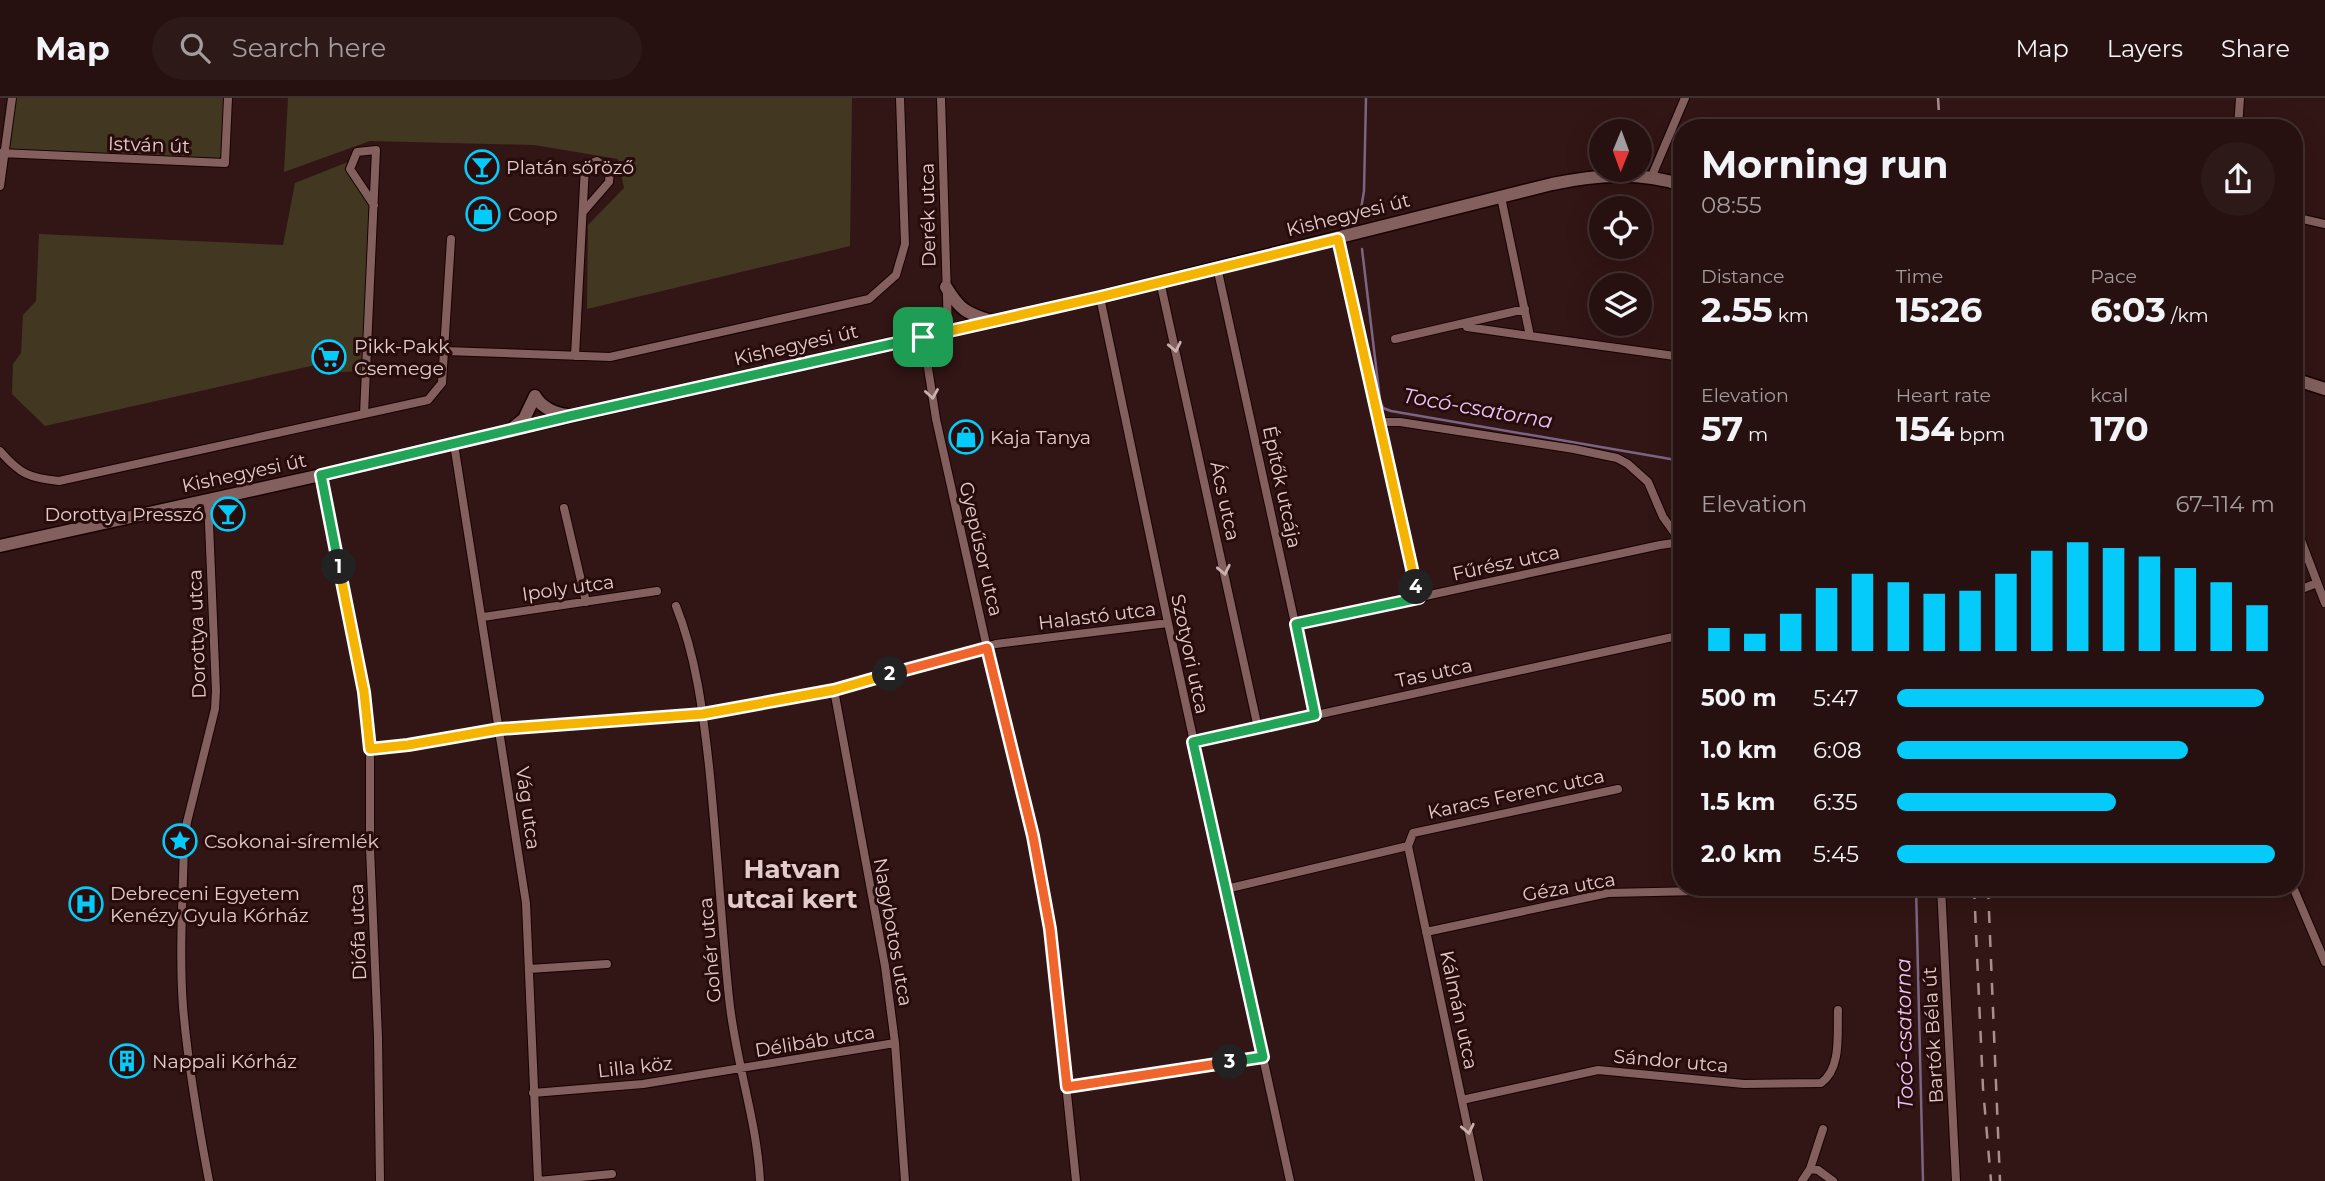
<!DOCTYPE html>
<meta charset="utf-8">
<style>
body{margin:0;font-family:Montserrat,sans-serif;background:#2e1919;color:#f1f3f6;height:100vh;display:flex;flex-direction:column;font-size:26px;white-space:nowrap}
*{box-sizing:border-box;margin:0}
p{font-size:23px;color:#a49d9f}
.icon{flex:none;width:38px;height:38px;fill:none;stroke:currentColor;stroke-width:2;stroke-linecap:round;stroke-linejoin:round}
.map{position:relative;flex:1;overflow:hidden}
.side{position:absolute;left:1673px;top:21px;width:630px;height:777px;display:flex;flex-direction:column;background:#261010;border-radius:28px;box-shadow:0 7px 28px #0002,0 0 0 2px #423030}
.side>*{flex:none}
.needle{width:46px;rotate:181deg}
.controls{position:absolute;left:1589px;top:21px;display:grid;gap:14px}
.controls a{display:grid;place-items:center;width:63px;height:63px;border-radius:50%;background:#261010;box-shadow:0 7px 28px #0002,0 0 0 2px #423030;font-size:35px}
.pin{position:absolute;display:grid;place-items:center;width:60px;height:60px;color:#fff;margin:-30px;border-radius:14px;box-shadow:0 4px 10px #0006}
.km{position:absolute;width:35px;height:35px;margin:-18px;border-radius:50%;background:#222;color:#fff;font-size:19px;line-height:35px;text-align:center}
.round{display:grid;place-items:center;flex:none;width:74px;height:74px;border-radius:37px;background:#2e1919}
.overview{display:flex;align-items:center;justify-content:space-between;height:119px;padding:0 28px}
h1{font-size:38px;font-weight:700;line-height:52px}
.metrics{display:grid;grid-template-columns:repeat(3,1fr);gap:10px;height:119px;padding:7px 28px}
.metrics div{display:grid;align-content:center}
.metrics b{font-size:35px;font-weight:700}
.metrics small{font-size:19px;font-weight:400}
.metrics p{font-size:19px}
.chart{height:196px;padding:14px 28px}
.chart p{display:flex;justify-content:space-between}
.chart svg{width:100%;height:126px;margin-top:7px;stroke:#04cbf9;stroke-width:6}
ul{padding:0 28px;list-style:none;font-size:23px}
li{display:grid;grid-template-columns:112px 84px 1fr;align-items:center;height:52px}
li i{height:18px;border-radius:9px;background:#04cbf9}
header{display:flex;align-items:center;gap:42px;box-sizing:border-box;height:98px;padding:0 35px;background:#261010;border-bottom:2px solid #423030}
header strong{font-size:33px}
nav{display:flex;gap:38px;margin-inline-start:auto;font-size:24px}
.search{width:490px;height:63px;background:#2e1919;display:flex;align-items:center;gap:18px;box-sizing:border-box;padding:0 24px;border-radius:38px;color:#a49d9f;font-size:26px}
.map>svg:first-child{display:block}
</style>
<header>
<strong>Map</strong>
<div class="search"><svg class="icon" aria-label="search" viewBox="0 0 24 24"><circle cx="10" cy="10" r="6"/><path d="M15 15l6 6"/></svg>Search here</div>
<nav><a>Map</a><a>Layers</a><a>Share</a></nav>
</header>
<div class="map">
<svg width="2325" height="1083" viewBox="0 0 2325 1083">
<rect width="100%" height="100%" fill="#321515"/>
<!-- green -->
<path fill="#423822" d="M12 0H229L225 65 6 56Z
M288 0H852L850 148 587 211 588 127 624 90 618 61 534 47 370 43 284 74Z
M353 62 350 71 374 107 366 273 340 274 333 263 45 328 12 296 13 266 21 255 23 217 36 203 39 136 283 147 295 85Z"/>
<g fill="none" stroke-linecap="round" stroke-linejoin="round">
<!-- stream -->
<path stroke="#7c6583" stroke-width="2.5" d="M1360 117 1364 93 1366 0
M1362 151 1380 302 1383 310 1391 313 1682 363
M1916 789 1923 1083"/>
<defs>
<path id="street" d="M941 0 948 233
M2238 30 2240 0
M0 55 225 65 228 0
M1651 80 1685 0
M0 88 12 0
M1501 99 1530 238 1682 259
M2294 119 2325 126
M1338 141 1419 501
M1217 169 1315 617
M1160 183 1258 630
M1100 199 1168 525 1290 1083
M1467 229 1530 238
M923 238 936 321 987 550 1033 738 1050 831 1076 1083
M1395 241 1525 211
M445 253 610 259 869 201 896 177 905 146 900 0
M575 258 585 68 597 63 610 72 609 84 583 114
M364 316C368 228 372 140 376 52L357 54 350 71 374 107
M1379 324H1400L1574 351 1617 360 1628 366 1648 384 1663 419 1676 437 1677 445
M454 346 526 805 538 1083
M0 353C20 376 29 380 59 383L428 302 442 285 451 141
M321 377 364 594 370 651V750L378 939 380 1083
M208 402 216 593 215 611 187 724 184 743C183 798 179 854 183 909 188 968 198 1025 209 1083
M564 410 586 504
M2294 424 2325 505
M2294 494 2317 485
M676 508C696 558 703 614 709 668 717 745 721 823 729 900 735 962 757 1022 760 1083
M483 519 657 493
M1296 526 1660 447 1674 445 1682 447
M834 592 885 868 895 945 905 1083
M1193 644 1682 537
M370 651 408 647 500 631 703 616 834 592 996 546 1168 525
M1941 789 1956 1083
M2293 789 2325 864
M1226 791 1408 748
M1426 834 1608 795 1845 790
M529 871 607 866
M1067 989 1263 959
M533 995 643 986 895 945
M1462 1002 1598 972 1744 986 1821 985C1842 970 1837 935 1838 912
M1810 1071 1818 1072 1833 1083
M538 1083 612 1076
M1479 1083 1408 748 1413 735 1618 691
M1802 1083 1810 1071 1823 1031"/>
<path id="secondary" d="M946 189C960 212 966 215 991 223
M2294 281 2325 291
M514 329 524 321 535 298C542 310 554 315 567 317
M0 448 321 377 571 318 1100 199 1552 86C1596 77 1638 73 1682 87"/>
</defs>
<!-- street casing -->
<use href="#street" stroke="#180202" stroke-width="10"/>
<!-- secondary casing -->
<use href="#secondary" stroke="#180202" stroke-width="15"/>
<!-- street -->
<use href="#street" stroke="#83605e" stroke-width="8"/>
<!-- secondary -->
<use href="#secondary" stroke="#83605e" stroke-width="12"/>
<!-- rail -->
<path stroke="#a78f8f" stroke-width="2.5" stroke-dasharray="12 12" stroke-linecap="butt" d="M1938 0 1940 30
M1974 789 1983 990 1991 1083
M1988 789 2000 1083"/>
</g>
<!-- one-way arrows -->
<defs><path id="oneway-chevron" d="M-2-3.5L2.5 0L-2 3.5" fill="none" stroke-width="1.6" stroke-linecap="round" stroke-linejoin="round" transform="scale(1.75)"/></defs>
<g stroke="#cab1b0">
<use href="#oneway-chevron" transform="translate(1175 249) rotate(78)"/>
<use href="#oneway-chevron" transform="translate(932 296) rotate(81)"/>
<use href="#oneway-chevron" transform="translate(1224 472) rotate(78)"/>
<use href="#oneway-chevron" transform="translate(1468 1031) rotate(78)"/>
</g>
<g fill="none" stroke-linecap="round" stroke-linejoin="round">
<defs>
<path id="split-1" d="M339 469 321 377 570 318 923 239"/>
<path id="split-2" d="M339 469 364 594 370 651 408 647 500 631 703 616 834 592 890 576"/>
<path id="split-3" d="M890 576 987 550 1033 738 1050 831 1067 989 1230 964"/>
<path id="split-4" d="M1230 964 1263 959 1193 644 1315 617 1296 526 1419 500 1416 489"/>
<path id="split-5" d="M923 239 1100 199 1338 141 1416 489"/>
</defs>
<!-- split-1 casing -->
<use href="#split-1" stroke="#fff" stroke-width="14"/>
<!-- split-2 casing -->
<use href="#split-2" stroke="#fff" stroke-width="14"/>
<!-- split-3 casing -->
<use href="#split-3" stroke="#fff" stroke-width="14"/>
<!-- split-4 casing -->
<use href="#split-4" stroke="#fff" stroke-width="14"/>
<!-- split-5 casing -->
<use href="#split-5" stroke="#fff" stroke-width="14"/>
<!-- split-1 -->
<use href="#split-1" stroke="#22a559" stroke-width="9"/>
<!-- split-2 -->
<use href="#split-2" stroke="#f5b400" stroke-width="9"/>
<!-- split-3 -->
<use href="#split-3" stroke="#f0652b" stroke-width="9"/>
<!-- split-4 -->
<use href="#split-4" stroke="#22a559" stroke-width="9"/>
<!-- split-5 -->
<use href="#split-5" stroke="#f5b400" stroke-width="9"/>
</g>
<!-- icons -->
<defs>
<symbol id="bar-ring" viewBox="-11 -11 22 22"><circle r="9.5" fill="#280c0c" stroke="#04cbf9" stroke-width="1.5"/><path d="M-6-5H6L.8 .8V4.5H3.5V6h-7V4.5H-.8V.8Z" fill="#04cbf9"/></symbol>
<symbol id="shop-ring" viewBox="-11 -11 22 22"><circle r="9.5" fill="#280c0c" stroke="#04cbf9" stroke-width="1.5"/><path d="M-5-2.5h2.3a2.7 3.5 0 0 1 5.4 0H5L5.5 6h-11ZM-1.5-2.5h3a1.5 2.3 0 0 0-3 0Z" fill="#04cbf9"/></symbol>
<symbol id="supermarket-ring" viewBox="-11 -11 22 22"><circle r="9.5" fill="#280c0c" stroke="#04cbf9" stroke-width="1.5"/><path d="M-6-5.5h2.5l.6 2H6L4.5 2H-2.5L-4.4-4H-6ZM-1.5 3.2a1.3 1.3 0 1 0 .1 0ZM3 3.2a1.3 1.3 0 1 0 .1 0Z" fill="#04cbf9"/></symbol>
<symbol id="sight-ring" viewBox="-11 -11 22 22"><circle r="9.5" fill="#280c0c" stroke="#04cbf9" stroke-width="1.5"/><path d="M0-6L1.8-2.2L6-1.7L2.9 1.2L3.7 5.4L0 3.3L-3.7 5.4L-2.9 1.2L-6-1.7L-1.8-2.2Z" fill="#04cbf9"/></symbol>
<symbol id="hospital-ring" viewBox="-11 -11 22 22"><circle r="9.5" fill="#280c0c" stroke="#04cbf9" stroke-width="1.5"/><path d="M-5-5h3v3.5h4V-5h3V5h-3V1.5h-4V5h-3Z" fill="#04cbf9"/></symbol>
<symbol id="building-ring" viewBox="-11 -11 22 22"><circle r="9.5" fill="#280c0c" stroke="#04cbf9" stroke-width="1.5"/><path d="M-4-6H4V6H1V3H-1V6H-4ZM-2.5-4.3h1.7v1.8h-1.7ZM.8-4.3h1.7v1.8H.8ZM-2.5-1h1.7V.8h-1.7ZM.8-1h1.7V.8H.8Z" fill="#04cbf9"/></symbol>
</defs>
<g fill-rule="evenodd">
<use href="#bar-ring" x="463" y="50" width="38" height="38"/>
<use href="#shop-ring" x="464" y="97" width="38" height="38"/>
<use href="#supermarket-ring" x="310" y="240" width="38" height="38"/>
<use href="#shop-ring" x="947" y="320" width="38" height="38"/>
<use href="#bar-ring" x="209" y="397" width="38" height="38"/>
<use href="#sight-ring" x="161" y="724" width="38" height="38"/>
<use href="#hospital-ring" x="67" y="787" width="38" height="38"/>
<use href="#building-ring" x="108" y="944" width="38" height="38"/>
</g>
<g text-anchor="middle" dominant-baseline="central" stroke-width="6" stroke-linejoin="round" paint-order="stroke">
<!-- street labels -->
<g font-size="19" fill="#e1cccb" stroke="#280c0c">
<text transform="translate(149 47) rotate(2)">István út</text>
<text transform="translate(928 117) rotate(-91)">Derék utca</text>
<text transform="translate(1348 117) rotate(-14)">Kishegyesi út</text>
<text transform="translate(796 247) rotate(-13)">Kishegyesi út</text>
<text transform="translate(244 375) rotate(-12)">Kishegyesi út</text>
<text transform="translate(1282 389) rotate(78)">Építők utcája</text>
<text transform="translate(1225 403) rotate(78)">Ács utca</text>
<text transform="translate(981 451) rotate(77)">Gyepűsor utca</text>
<text transform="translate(1506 465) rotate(-12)">Fűrész utca</text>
<text transform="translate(568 490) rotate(-8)">Ipoly utca</text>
<text transform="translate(1097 518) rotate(-7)">Halastó utca</text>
<text transform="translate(197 536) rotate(-92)">Dorottya utca</text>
<text transform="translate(1190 556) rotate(78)">Szotyori utca</text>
<text transform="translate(1434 575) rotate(-12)">Tas utca</text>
<text transform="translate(1516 696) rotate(-12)">Karacs Ferenc utca</text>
<text transform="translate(528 710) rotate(82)">Vág utca</text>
<text transform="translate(1569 789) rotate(-10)">Géza utca</text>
<text transform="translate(358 834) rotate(-92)">Diófa utca</text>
<text transform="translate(893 834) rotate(80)">Nagybotos utca</text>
<text transform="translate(710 852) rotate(-95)">Gohér utca</text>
<text transform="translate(1459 912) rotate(78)">Kálmán utca</text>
<text transform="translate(1933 937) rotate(-93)">Bartók Béla út</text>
<text transform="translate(815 943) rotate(-9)">Délibáb utca</text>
<text transform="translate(1671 963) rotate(5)">Sándor utca</text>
<text transform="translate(635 969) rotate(-6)">Lilla köz</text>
</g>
<!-- poi labels -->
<g font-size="19" fill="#e1cccb" stroke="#280c0c" text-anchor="start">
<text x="506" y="69">Platán söröző</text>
<text x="508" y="116">Coop</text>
<text x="354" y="248">Pikk-Pakk<tspan x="354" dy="22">Csemege</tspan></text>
<text x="990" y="339">Kaja Tanya</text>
<text x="204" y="416" text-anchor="end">Dorottya Presszó</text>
<text x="204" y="743">Csokonai-síremlék</text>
<text x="110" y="795">Debreceni Egyetem<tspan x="110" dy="22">Kenézy Gyula Kórház</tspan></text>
<text x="152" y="963">Nappali Kórház</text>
</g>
<!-- water labels -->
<g font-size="21" font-style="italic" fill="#ecc3f8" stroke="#280c0c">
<text transform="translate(1478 310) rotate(10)">Tocó-csatorna</text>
<text transform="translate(1904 936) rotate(-91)">Tocó-csatorna</text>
</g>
<!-- district labels -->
<g font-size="26" font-weight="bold" fill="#e1cccb" stroke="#280c0c">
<text x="792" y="771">Hatvan<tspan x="792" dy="30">utcai kert</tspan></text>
</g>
</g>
</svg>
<div class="controls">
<a><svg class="needle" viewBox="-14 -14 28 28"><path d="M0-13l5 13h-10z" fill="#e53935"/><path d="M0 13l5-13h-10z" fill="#a49d9f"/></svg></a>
<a><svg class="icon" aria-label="locate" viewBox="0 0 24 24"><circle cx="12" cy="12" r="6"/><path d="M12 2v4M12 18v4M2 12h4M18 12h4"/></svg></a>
<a><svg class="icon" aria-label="layers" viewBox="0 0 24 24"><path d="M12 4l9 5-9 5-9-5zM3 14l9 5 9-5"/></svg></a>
</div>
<div class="pin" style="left:923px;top:239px;background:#1e9e55"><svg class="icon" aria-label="arrive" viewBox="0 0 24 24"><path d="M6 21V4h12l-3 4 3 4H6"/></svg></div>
<b class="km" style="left:339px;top:469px">1</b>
<b class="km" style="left:890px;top:576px">2</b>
<b class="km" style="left:1230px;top:964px">3</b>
<b class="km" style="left:1416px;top:489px">4</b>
<section class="side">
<div class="overview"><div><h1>Morning run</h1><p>08:55</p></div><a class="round"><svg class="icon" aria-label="share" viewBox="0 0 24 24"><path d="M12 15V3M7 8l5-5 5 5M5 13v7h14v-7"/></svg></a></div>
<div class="metrics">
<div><p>Distance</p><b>2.55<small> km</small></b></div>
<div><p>Time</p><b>15:26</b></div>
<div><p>Pace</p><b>6:03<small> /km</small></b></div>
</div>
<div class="metrics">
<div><p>Elevation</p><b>57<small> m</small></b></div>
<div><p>Heart rate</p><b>154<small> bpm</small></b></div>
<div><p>kcal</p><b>170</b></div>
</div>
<div class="chart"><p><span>Elevation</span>67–114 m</p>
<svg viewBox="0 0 160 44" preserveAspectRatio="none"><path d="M5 44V36M15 44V38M25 44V31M35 44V22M45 44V17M55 44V20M65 44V24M75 44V23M85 44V17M95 44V9M105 44V6M115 44V8M125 44V11M135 44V15M145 44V20M155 44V28"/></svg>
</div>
<ul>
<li><b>500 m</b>5:47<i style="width:97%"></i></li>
<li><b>1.0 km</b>6:08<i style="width:77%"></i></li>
<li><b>1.5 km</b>6:35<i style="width:58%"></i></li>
<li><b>2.0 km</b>5:45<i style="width:100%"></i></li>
</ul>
</section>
</div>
